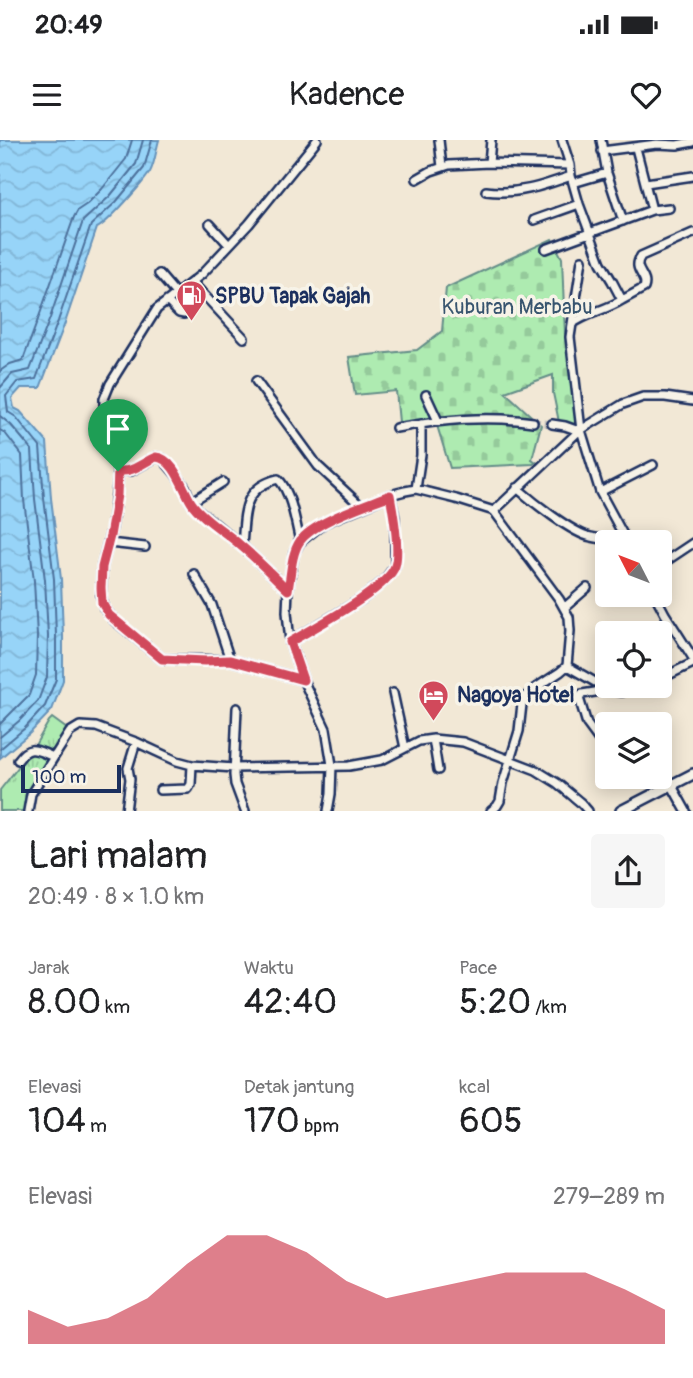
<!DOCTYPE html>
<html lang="id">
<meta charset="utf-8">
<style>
body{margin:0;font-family:Pangolin,sans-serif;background:#f6f6f6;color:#202124;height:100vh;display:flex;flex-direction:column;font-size:26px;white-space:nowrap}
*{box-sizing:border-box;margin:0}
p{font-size:23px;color:#757577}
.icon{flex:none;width:38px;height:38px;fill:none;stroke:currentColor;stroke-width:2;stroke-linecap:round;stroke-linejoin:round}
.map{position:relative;height:671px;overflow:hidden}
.side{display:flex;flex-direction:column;background:#fff;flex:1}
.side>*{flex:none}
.needle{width:46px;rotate:312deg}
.buttons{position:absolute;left:595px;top:390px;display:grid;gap:14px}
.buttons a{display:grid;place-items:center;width:77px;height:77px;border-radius:7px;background:#fff;box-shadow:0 4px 18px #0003;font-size:35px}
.scale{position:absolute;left:21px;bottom:18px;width:100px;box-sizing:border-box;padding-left:7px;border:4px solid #1b2f5e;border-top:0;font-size:19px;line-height:24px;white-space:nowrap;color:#1b2f5e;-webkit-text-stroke:5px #f7f3e8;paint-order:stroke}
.pin{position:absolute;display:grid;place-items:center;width:60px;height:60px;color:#fff;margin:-72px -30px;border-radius:50% 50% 50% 0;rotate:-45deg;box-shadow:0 0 7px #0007}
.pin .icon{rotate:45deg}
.round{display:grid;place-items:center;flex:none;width:74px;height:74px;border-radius:7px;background:#f6f6f6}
.overview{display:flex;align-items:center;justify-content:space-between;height:119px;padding:0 28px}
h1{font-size:38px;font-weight:600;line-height:52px}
.figures{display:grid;grid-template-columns:repeat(3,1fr);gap:10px;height:119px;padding:7px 28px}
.figures div{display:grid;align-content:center}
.figures b{font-size:35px;font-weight:600}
.figures small{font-size:19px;font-weight:400}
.figures p{font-size:19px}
.chart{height:196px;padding:14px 28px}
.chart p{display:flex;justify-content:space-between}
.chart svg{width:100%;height:126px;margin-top:7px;fill:#d1495b;opacity:.7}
.status{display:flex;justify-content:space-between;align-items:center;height:49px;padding:0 35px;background:#fff;direction:ltr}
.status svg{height:19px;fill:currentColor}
header{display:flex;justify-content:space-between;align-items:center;height:91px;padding:0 28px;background:#fff;font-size:32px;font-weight:600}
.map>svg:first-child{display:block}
</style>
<div class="status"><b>20:49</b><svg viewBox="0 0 49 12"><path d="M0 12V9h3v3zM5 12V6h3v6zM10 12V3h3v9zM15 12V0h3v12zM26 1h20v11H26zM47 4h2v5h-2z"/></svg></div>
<header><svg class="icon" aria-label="menu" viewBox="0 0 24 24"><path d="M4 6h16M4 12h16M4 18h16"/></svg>Kadence<svg class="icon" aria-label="heart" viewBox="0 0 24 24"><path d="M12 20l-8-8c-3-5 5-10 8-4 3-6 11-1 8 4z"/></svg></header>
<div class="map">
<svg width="693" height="671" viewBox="0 0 693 671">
<defs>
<pattern id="cemetery-stones" width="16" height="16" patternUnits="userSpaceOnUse" patternTransform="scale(1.75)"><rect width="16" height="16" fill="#aeebb1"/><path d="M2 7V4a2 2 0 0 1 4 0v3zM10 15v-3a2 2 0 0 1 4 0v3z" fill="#95ca9b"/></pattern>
<pattern id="park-tufts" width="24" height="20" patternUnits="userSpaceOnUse" patternTransform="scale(1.75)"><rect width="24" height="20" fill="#aeebb1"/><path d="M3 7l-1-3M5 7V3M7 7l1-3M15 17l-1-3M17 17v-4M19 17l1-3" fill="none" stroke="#95ca9b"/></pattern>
<pattern id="water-waves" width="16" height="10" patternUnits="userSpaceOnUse" patternTransform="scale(1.75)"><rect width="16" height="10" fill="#97d4f8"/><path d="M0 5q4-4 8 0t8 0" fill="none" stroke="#82b6d7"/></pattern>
</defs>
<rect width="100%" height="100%" fill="#f2e8d6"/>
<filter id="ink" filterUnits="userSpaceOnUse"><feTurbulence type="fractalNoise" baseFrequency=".0143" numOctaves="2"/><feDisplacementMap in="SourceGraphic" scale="14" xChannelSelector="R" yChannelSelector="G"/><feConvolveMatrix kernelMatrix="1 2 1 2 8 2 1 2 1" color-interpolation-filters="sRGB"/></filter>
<g filter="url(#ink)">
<!-- cemetery -->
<path fill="url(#cemetery-stones)" stroke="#648d88" stroke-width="2" d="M552 99 562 118 565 195 577 285 559 282 553 253V235L505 252 541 285 532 319 536 322 533 324 450 328 435 279 403 285 399 282 396 251 355 255 349 217 417 210 442 191 446 148Z"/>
<!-- park -->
<path fill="url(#park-tufts)" stroke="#648d88" stroke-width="2" d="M52 578 67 589C52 612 29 643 25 671H0V650L34 607 49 581Z"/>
<!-- water -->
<path fill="url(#water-waves)" stroke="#6592ba" stroke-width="2" d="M0 0H159C156 10 155 23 150 32 143 43 108 83 97 88L65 183 40 248H21L12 258 14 268 20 271 47 302 51 358 61 439 63 496V540L52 570 30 593 0 618Z"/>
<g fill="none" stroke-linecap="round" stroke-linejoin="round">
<!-- shore -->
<path stroke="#4d719c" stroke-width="2" d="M0 231 10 224 23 220 40 174 74 77 78 70 87 64 102 49 126 19 132 0
M0 248 12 234 30 230 50 178 83 81 110 56 136 24 143 0
M0 276 11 285 32 310 35 359 45 440 48 496 47 537 38 561 19 581 0 597
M0 290 5 293 22 315 24 360 34 441 37 496 36 535 29 555 0 584
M0 609 25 588 45 566 56 539V496L54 439 44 358 40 307 16 277 8 272 6 256 17 242 36 239 58 181 91 85 116 62 144 28 152 0"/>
<!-- minor-tunnel -->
<path stroke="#c7c3be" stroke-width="7" stroke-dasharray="7 3.5" stroke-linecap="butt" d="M533 282 552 284"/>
<defs>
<path id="minor" d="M439 0 442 27
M562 0 570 25 571 36 579 64 601 123 612 141 622 160C606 170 587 173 572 184L570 197 581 290 600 352 627 402
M601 0 607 33 623 81
M636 8 652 70
M602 11 657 4 677 5 693 2
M489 23 491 0
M417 39 431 31 449 25 489 23 570 25
M573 43 607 33
M646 43 693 36
M486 51C516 55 542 46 571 36
M534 80 579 64
M210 84 229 105
M546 109 652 70 669 68
M159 134 177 155
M193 143 244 198
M183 150 193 163 192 168
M622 160 644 148C649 135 631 131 641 116L693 93
M167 161 179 173 184 174
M572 184 582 120
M256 241 318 326 362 367
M426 255 438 281
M552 284 565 286 579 291
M396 288C441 280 487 275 533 282
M118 331H131L156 317 163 319 175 333 185 347 191 362 198 370 242 406 288 450
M517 348C533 362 572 393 591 397 602 400 613 399 624 397
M416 349 421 315V284
M600 352 653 325
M191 362 223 342
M109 403 145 407
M242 406C245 375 241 348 278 339 291 351 296 384 300 402
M660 425 693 403
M194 434 212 465 230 520
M655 455 665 474 693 518
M564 468 587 448
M290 502 362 459 384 441 395 426V378L390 355
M567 526 609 550 622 552 640 546
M660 539 693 523
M303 540 230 520 162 519 114 480 104 468 101 456 102 427 112 387 118 338 117 323 104 266V259L110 244 157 169 202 134 249 84 317 0
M604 547 595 552 582 554 579 558 587 584 607 611
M393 553 405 608
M237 568 234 635 235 644 245 671
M433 599 438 630
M18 620C30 603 37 611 54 617
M671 644 686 671
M160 650 188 649 191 644 192 625
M28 671 31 654 54 617 70 592 80 586 96 587 136 602 177 621 192 625 234 628 349 626 382 620 419 601 433 599 463 602 536 630 557 643 581 663 588 671
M126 671 130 639 128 628 136 602
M328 671 331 654 332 625 326 589 303 540 290 502 287 472 288 450 294 413 300 402 324 383 390 355 405 351 416 349 456 359 494 371 579 291 623 264 643 257H665L693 261
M491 671 497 666 500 661 503 643 519 591 522 564 527 556 534 549 560 532 567 526 570 491 569 477 559 459 494 371"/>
<path id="major" d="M621 671 693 634"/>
</defs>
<!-- minor casing -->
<use href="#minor" stroke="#1b2f5e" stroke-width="12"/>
<!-- major casing -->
<use href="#major" stroke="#1b2f5e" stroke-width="14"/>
<!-- minor -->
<use href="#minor" stroke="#f7f3e8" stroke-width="7"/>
<!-- major -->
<use href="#major" stroke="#f7f3e8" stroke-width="9"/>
</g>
</g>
<g fill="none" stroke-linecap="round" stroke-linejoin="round" filter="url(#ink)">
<defs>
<path id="route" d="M156 317C174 318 183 349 191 362 200 377 227 393 240 405 257 419 272 435 288 450 291 435 291 414 300 401 315 381 366 365 390 355 393 371 400 411 395 426 387 450 313 488 290 502L303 540 230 520 205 521 162 519 109 475 102 463 101 448 102 427 110 396 117 355 118 331C135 332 141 323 156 317Z"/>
</defs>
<!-- route casing -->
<use href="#route" stroke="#fff" stroke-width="14"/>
<!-- route -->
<use href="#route" stroke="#d1495b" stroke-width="9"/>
</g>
<!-- icons -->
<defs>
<symbol id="fuel-pin" viewBox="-11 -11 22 30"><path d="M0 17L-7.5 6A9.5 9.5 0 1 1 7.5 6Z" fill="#d1495b" stroke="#f7f3e8"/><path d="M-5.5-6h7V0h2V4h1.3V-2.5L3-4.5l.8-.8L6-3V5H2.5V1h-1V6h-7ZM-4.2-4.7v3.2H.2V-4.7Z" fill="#fff"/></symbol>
<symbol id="hotel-pin" viewBox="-11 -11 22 30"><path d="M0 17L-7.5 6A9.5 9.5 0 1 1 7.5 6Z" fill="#d1495b" stroke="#f7f3e8"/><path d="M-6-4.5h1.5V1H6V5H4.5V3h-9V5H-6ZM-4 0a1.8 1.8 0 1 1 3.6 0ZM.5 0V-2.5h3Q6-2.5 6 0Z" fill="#fff"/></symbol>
</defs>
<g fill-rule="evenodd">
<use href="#fuel-pin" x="174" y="138" width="35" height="47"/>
<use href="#hotel-pin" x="416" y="538" width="35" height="47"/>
</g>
<g text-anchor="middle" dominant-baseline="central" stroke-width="7" stroke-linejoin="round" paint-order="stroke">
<!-- poi labels -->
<g font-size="21" font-weight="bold" fill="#1b2f5e" stroke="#f7f3e8" text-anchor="start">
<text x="215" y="156">SPBU Tapak Gajah</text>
<text x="457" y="555">Nagoya Hotel</text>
</g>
<!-- park labels -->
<g font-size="21" fill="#38556f" stroke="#f7f3e8">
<text x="517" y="167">Kuburan Merbabu</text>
</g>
</g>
</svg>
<div class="buttons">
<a><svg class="needle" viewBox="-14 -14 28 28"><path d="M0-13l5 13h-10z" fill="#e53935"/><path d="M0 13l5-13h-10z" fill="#757577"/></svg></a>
<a><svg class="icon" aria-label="locate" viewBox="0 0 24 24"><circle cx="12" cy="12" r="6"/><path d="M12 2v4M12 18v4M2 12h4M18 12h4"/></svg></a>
<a><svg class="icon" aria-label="layers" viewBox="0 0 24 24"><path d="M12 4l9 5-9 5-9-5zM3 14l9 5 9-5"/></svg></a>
</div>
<div class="scale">100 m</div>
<div class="pin" style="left:118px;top:331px;background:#1e9e55"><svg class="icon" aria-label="arrive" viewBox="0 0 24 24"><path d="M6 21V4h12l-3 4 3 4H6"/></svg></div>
</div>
<section class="side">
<div class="overview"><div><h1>Lari malam</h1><p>20:49 · 8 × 1.0 km</p></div><a class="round"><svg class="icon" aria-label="share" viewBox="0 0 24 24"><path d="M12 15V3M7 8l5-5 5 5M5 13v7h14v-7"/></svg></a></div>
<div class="figures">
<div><p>Jarak</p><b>8.00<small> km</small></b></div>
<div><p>Waktu</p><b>42:40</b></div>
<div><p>Pace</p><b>5:20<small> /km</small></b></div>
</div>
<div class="figures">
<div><p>Elevasi</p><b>104<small> m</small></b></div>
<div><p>Detak jantung</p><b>170<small> bpm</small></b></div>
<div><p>kcal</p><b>605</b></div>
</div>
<div class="chart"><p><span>Elevasi</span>279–289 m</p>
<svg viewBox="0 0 160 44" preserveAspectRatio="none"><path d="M0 44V32L10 38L20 35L30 28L40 16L50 6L60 6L70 12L80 22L90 28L100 25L110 22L120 19L130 19L140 19L150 25L160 32V44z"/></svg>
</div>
</section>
